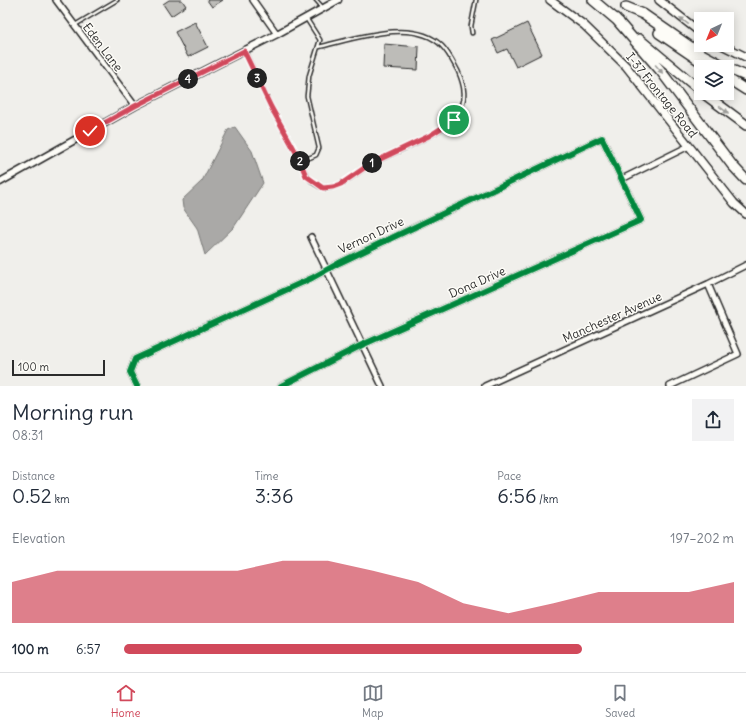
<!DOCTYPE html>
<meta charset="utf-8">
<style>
body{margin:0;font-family:Delius,sans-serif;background:#f2f2f3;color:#1f2937;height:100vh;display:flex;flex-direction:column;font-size:15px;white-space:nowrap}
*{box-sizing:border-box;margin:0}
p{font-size:13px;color:#747a83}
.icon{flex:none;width:22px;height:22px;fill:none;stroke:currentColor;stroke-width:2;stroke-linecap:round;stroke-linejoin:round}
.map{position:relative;height:386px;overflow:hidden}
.panel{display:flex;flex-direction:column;background:#fff;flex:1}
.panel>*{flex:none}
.needle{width:26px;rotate:223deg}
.tools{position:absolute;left:694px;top:12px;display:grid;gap:8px}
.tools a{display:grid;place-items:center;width:40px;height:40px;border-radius:0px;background:#fff;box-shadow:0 2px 10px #0003;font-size:20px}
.scale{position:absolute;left:12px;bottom:10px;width:93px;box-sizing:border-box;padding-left:4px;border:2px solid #2b2b2b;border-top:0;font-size:11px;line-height:14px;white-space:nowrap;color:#2b2b2b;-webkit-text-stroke:3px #fdfcf7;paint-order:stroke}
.pin{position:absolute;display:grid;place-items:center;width:34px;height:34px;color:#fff;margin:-17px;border:2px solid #fff;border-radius:50%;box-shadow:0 1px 4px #0007}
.km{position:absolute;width:20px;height:20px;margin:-10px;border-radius:50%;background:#222;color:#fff;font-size:11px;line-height:20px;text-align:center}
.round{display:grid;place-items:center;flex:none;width:42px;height:42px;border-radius:0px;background:#f2f2f3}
.summary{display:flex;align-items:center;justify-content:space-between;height:68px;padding:0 12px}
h1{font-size:22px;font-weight:600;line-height:30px}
.metrics{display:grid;grid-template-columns:repeat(3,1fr);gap:6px;height:68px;padding:4px 12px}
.metrics div{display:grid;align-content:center}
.metrics b{font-size:20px;font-weight:600}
.metrics small{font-size:11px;font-weight:400}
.metrics p{font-size:11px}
.chart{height:112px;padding:8px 12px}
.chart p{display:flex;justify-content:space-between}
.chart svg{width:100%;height:72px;margin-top:4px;fill:#d1495b;opacity:.7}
ul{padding:0 12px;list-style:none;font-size:13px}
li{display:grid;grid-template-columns:64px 48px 1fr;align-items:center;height:30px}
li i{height:10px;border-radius:5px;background:#d1495b}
.tab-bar{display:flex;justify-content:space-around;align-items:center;height:56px;border-top:1px solid #e0e1e3;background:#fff;font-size:11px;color:#747a83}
.tab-bar a{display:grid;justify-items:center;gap:2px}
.tab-bar .selected{color:#d1495b}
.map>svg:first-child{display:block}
</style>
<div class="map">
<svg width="746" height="386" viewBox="0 0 746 386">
<rect width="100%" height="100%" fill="#f0efeb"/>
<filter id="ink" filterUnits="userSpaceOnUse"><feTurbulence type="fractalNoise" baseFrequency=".025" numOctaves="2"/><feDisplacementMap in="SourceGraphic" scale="8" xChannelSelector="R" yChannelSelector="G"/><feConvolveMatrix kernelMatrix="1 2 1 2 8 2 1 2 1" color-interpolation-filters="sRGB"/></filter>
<g filter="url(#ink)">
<!-- water -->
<path fill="#aaa9a7" stroke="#777775" d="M235 127 252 151 263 183 234 227 205 255 197 228 183 208 182 200 202 181 228 130Z"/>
<!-- building -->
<path fill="#bdbcb8" stroke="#2b2b2b" d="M169 0H182L186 6 171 16 163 4Z
M207 0H223L212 7Z
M195 22 208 47 188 57 175 32Z
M527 23 542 54 516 67 507 49 498 53 492 40Z
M384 44 419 47 418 70 383 68Z"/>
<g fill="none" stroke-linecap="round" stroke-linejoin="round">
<defs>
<path id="service" d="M316 0 323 8
M75 25 117 0
M472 33 471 26 476 0
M245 52 271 107 298 156 309 158 316 155 319 148 307 96 309 76 320 40 306 18
M298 156C303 169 308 184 324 188 326 188 331 188 333 187 347 184 359 170 372 164 391 153 448 132 458 114 467 99 465 87 458 71 453 62 449 53 442 46 414 17 353 39 319 47"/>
<path id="minor" d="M56 0 135 106
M253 0 277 34
M622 179 689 146
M311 237 382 386
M137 386 130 372 135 359 312 278 339 263 602 138 641 220 362 345 281 386
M485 386 708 284 746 265
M670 386 738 354 708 284"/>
<path id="tertiary" d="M0 182 135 106 277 34 338 0"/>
<path id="secondary" d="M550 0 584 25 626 66 734 203 746 214
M659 0 701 33
M722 45 746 57"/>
<path id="motorway" d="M593 0 619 22
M626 7 643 14 698 52 726 67
M615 18 660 70 732 165 746 180
M659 33 709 67
M639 39 701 91
M727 68 746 76
M727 78 746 90
M703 93 746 125"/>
</defs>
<!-- service casing -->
<use href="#service" stroke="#2b2b2b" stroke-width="5.5"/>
<!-- minor casing -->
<use href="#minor" stroke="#2b2b2b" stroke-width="8"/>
<!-- tertiary casing -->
<use href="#tertiary" stroke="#2b2b2b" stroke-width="9"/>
<!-- secondary casing -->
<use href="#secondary" stroke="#2b2b2b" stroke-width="10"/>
<!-- motorway casing -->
<use href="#motorway" stroke="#2b2b2b" stroke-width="12"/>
<!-- service -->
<use href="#service" stroke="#fdfcf7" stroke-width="2.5"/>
<!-- minor -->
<use href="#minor" stroke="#fdfcf7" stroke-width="5"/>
<!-- tertiary -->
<use href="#tertiary" stroke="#fdfcf7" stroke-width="6"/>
<!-- secondary -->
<use href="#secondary" stroke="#fdfcf7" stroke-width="7"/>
<!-- motorway -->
<use href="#motorway" stroke="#fdfcf7" stroke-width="9"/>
<defs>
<path id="cycleway" d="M137 386 130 372 135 359 312 278 339 263 602 138 641 220 362 345 281 386"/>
</defs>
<!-- cycleway casing -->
<use href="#cycleway" stroke="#fdfcf7" stroke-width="8"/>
<!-- cycleway -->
<use href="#cycleway" stroke="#00873e" stroke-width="6"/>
</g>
<!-- one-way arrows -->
<defs><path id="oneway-solid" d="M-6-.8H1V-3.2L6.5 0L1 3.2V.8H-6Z"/></defs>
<g fill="#9e9e9b">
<use href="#oneway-solid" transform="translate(684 21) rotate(-143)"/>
<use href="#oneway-solid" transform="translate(659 69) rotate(50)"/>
<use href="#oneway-solid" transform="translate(724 110) rotate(36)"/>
</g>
</g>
<g fill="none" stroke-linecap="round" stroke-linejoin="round" filter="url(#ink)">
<defs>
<path id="route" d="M90 131 135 106 244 51 271 107 298 156 306 176 323 188 333 187 341 184 370 164 429 136 454 120"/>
</defs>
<!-- route casing -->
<use href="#route" stroke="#fff" stroke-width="8"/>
<!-- route -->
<use href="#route" stroke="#d1495b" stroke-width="5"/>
</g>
<g text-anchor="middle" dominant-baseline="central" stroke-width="3" stroke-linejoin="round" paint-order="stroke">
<!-- street labels -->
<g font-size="12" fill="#2b2b2b" stroke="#fdfcf7">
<text transform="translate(103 47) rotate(53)">Eden Lane</text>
<text transform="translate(662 95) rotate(51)">I-37 Frontage Road</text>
<text transform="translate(371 235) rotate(-25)">Vernon Drive</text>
<text transform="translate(477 282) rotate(-24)">Dona Drive</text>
<text transform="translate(612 317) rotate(-24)">Manchester Avenue</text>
</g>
</g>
</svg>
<div class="tools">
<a><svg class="needle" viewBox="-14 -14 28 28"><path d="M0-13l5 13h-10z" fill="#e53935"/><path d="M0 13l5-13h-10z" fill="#747a83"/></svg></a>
<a><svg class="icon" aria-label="layers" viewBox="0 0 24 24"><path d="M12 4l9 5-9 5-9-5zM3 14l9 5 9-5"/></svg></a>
</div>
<div class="scale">100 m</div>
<div class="pin" style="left:454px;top:120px;background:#1e9e55"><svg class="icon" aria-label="arrive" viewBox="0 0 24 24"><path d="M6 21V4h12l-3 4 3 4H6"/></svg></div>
<div class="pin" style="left:90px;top:131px;background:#d93025"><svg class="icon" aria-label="check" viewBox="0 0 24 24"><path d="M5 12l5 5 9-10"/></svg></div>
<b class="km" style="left:372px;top:163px">1</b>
<b class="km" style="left:300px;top:161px">2</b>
<b class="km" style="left:257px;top:78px">3</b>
<b class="km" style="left:188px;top:79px">4</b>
</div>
<section class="panel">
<div class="summary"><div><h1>Morning run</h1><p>08:31</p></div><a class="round"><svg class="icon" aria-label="share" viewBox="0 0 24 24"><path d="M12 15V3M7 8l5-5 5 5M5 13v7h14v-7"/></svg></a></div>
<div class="metrics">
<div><p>Distance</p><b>0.52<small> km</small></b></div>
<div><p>Time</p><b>3:36</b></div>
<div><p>Pace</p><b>6:56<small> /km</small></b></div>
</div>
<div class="chart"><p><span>Elevation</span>197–202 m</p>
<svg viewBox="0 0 160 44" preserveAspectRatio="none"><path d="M0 44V19L10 12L20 12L30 12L40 12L50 12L60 6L70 6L80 12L90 19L100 32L110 38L120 32L130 25L140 25L150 25L160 19V44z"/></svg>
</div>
<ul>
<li><b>100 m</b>6:57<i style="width:75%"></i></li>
</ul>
</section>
<nav class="tab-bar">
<a class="selected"><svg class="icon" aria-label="home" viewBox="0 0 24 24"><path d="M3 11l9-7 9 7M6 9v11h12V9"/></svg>Home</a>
<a><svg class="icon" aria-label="map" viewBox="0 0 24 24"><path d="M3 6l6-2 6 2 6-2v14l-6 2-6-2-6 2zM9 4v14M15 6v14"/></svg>Map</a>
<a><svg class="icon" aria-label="saved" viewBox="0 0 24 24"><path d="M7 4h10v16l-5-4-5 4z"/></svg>Saved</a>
</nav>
